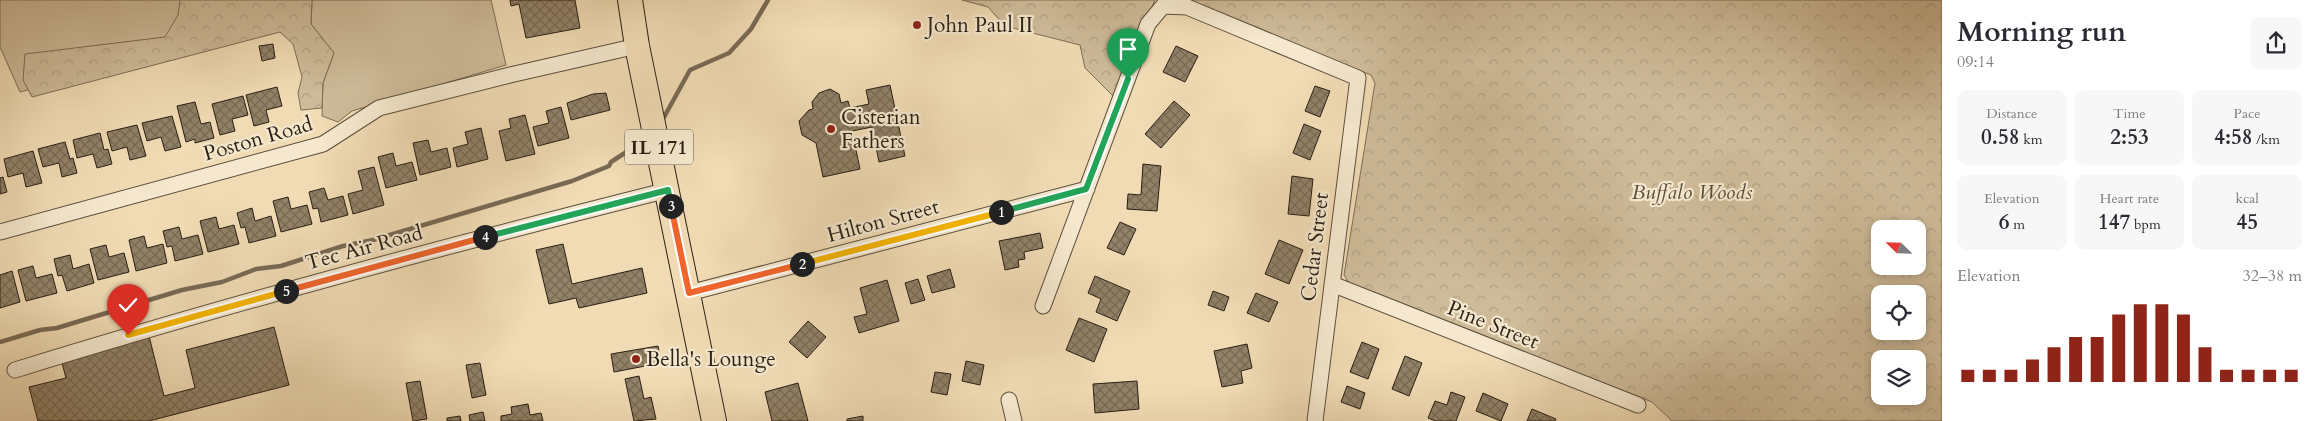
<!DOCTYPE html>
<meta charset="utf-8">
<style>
body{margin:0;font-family:Cardo,serif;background:#f7f7f7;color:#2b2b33;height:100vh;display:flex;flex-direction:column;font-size:19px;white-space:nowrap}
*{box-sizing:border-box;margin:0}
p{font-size:16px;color:#7c7c81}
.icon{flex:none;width:28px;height:28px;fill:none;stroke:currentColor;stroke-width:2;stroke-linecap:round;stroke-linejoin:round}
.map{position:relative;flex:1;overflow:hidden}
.panel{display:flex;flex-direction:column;background:#fff;width:375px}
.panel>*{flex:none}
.needle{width:32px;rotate:293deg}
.controls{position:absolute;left:1871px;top:220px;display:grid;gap:10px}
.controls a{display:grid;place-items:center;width:55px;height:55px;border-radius:10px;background:#fff;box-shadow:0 2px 8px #0003;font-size:25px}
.pin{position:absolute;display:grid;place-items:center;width:42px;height:42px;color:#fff;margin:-51px -21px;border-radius:50% 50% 50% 0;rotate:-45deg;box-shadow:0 0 5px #0007}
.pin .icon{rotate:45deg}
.km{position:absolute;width:25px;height:25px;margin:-12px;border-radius:50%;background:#222;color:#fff;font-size:14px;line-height:25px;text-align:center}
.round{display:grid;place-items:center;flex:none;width:52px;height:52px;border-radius:10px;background:#f7f7f7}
.overview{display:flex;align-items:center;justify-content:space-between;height:85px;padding:0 15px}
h1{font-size:28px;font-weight:800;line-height:38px}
.figures{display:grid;grid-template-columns:repeat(3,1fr);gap:8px;height:85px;padding:5px 15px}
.figures div{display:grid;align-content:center;border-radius:10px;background:#f7f7f7;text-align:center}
.figures b{font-size:21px;font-weight:800}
.figures small{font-size:14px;font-weight:400}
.figures p{font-size:14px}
.chart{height:140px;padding:10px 15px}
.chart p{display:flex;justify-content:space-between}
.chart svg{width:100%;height:90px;margin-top:5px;stroke:#8f2418;stroke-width:6}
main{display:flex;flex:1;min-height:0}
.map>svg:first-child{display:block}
</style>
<main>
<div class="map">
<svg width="1942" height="421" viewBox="0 0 1942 421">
<defs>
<pattern id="forest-crowns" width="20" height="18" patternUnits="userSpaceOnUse" patternTransform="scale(1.25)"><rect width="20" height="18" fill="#cebb99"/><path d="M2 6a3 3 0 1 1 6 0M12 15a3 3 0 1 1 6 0" fill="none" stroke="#b1a083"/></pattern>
<pattern id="building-cross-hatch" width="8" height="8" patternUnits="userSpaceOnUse" patternTransform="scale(1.25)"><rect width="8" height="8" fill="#918167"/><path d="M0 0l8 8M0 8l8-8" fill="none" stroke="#776954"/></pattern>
</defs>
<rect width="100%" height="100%" fill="#f0dbb4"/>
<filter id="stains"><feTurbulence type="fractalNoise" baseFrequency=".004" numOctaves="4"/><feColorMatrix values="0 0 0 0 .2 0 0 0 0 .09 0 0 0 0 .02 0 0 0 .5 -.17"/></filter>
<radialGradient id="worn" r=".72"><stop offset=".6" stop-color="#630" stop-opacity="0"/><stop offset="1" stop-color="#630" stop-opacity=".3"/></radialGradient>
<!-- green -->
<path fill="#cebb99" stroke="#7c6d56" d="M0 0H189L193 45 20 92 0 47Z
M312 0H491L506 65 352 111 338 122 322 116 323 83 334 53 311 24Z"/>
<!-- forest -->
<path fill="url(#forest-crowns)" stroke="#7c6d56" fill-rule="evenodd" d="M180 0H312L311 24 334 53 323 83 322 108 301 110 298 93 302 77 293 44 280 32 32 97 23 80 25 54 165 37 178 15Z
M962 0H1155L1115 98 1085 68 1080 45 1005 26 988 7Z
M1178 0H1942V421H1672L1652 402 1349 283 1344 275 1375 83 1371 75ZM1880 229H1918V266H1880ZM1880 294H1918V331H1880ZM1880 359H1918V396H1880Z"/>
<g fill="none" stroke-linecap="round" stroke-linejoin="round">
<!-- stream -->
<path stroke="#796954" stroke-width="4.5" d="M663 119 690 70 729 53 751 29 768 0
M0 342 40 330 57 328 182 290 222 282 256 269 281 266 343 246 373 240 572 181 609 166 611 162 631 149"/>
</g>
<!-- building -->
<path fill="url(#building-cross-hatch)" stroke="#2a1f14" d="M510 0H575L580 28 526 38 519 4 511 6Z
M273 44 275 58 262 61 259 46Z
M1176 46 1198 56 1185 82 1163 72Z
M890 85 905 156 879 162 872 127 852 131 860 169 823 177 816 143 802 135 799 121 809 110 813 109 812 102 819 93 830 89 839 94 841 103 848 101 850 108 869 104 866 90Z
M1315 86 1330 91 1320 117 1305 111Z
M277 87 282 106 266 110 269 122 254 126 246 95Z
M606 93 610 110 571 120 567 103 593 94Z
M243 96 248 115 232 119 235 131 220 135 212 104Z
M1174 101 1190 115 1161 148 1145 134Z
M195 102 201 124 210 122 214 138 195 143V139L186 142 177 106Z
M561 107 569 138 538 146 533 127 549 123 546 111Z
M525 115 535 154 506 161 499 131 511 128 509 119Z
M172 116 181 147 165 151 161 137 147 141 142 123Z
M1304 124 1321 131 1310 160 1293 153Z
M137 125 146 156 130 160 127 147 112 151 107 132Z
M481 128 488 159 457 167 453 148 468 144 465 132Z
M100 133 104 150 108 149 112 164 97 168 93 154 77 158 73 140Z
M428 140 431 152 447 148 451 167 420 175 413 143Z
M65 142 70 159 73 158 77 173 62 177 59 163 43 167 38 149Z
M33 151 42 183 26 187 23 173 8 177 4 159Z
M393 153 396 166 412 162 417 180 386 188 378 157Z
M1143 164 1161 166 1157 211 1127 209 1128 194 1141 195Z
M374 167 384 205 353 214 348 194 363 190 358 171Z
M1292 176 1313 179 1309 216 1288 214Z
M3 177 7 192 0 194V178Z
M324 188 328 200 343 196 348 215 321 222 318 208 313 209 309 192Z
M288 197 291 209 307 205 312 224 281 232 273 201Z
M252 208 255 221 271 216 276 236 249 243 245 227 241 228 237 213Z
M216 217 219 229 234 225 239 244 208 252 200 221Z
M1120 222 1136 229 1124 255 1107 248Z
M179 227 182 239 198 235 203 254 175 261 172 246 167 247 163 231Z
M1040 233 1043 248 1024 252 1025 259 1018 260 1019 267 1005 270 999 241Z
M144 236 147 248 163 244 167 263 136 271 129 240Z
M1279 240 1303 250 1289 284 1265 274Z
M563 244 572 284 642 268 647 293 579 308 576 298 549 304 536 250Z
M106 245 109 257 124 253 129 272 98 280 90 249Z
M70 255 73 269 89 264 94 283 67 291 62 275 58 276 54 259Z
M33 266 36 278 52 274 57 293 26 301 18 270Z
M950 269 955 287 932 293 927 276Z
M12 271 20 302 0 308V275Z
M1095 276 1130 291 1117 321 1096 312 1101 299 1088 293Z
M918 279 925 300 911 304 905 283Z
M887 280 899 321 859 333 854 317 867 314 860 288Z
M1213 291 1229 297 1224 311 1208 305Z
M1256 293 1278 302 1269 322 1247 313Z
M1079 318 1107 329 1094 362 1066 350Z
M808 321 826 337 807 358 789 342Z
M274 327 289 385 149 421H38L29 387 66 378 61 359 149 336 164 396 195 388 186 350Z
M1362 342 1379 349 1368 379 1350 372Z
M1247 344 1252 368 1241 371 1243 383 1222 387 1214 351Z
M658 346 661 363 614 372 611 354Z
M1405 356 1422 363 1409 396 1392 389Z
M966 361 984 365 980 385 962 381Z
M480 363 486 395 472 398 466 365Z
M935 372 951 374 947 395 931 392Z
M639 376 644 399 651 397 656 419 634 421 625 379Z
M420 381 427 419 413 421 406 383Z
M1137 381 1139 409 1095 413 1093 384Z
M798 383 808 421H772L765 392Z
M1347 386 1365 393 1360 409 1341 402Z
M1451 392 1465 397 1456 421H1436L1428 418 1435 401 1447 405Z
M1483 393 1508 404 1501 421 1476 411Z
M528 404 530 415 541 413 543 421H501V416L512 414 511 407Z
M1532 409 1556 419 1555 421H1527Z
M483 412 485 421H470L469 415Z
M460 416 461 421H447V418Z
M863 416V421H847V419Z"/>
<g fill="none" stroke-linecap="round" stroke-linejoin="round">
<defs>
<path id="street" d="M0 232 323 144 379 108 510 75 637 46
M1332 284 1638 405
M689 293 1087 189
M1043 306 1148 24 1163 6 1187 7 1358 78 1315 421
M15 370C231 303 449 245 668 190
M1009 400 1014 421"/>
<path id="primary" d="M630 0 637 46 714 421"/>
</defs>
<!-- street casing -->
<use href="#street" stroke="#5c4e3c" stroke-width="17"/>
<!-- primary casing -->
<use href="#primary" stroke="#2a1f14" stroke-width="26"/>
<!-- street -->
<use href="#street" stroke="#f5e8ce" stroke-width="15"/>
<!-- primary -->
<use href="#primary" stroke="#f0dbb4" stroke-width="24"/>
</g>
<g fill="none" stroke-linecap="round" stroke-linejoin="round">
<defs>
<path id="split-1" d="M1001 212 1086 189 1128 79"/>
<path id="split-2" d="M802 264 1001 212"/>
<path id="split-3" d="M671 206 689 293 802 264"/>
<path id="split-4" d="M485 237 668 190 671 206"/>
<path id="split-5" d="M286 291 485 237"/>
<path id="split-6" d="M128 335 286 291"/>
</defs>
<!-- split-1 casing -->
<use href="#split-1" stroke="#fff" stroke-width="10"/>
<!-- split-2 casing -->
<use href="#split-2" stroke="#fff" stroke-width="10"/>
<!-- split-3 casing -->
<use href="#split-3" stroke="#fff" stroke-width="10"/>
<!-- split-4 casing -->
<use href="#split-4" stroke="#fff" stroke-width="10"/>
<!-- split-5 casing -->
<use href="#split-5" stroke="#fff" stroke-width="10"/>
<!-- split-6 casing -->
<use href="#split-6" stroke="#fff" stroke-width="10"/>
<!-- split-1 -->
<use href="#split-1" stroke="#22a559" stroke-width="6"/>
<!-- split-2 -->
<use href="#split-2" stroke="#f5b400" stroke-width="6"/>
<!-- split-3 -->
<use href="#split-3" stroke="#f0652b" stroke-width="6"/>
<!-- split-4 -->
<use href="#split-4" stroke="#22a559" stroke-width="6"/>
<!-- split-5 -->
<use href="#split-5" stroke="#f0652b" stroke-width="6"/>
<!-- split-6 -->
<use href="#split-6" stroke="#f5b400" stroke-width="6"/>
</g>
<!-- markers -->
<g fill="#8f2418" stroke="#f5e8ce" stroke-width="2">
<circle cx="917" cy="25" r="5"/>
<circle cx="831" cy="129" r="5"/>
<circle cx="636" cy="359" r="5"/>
</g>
<g text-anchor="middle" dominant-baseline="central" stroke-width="4.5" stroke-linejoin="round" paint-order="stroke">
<!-- shield labels -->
<rect fill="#f5e8ce" stroke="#675b4c" stroke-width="1" x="625" y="129.5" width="68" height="35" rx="4"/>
<g font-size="20" font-weight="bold" fill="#2a1f14">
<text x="659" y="147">IL 171</text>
</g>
<!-- poi labels -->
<g font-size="21" fill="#2a1f14" stroke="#f5e8ce" text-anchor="start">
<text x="927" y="25">John Paul II</text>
<text x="841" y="117">Cisterian<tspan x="841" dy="24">Fathers</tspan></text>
<text x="646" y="359">Bella's Lounge</text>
</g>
<!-- street labels -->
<g font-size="21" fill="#2a1f14" stroke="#f5e8ce">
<text transform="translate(258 139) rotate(-16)">Poston Road</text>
<text transform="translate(883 221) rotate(-15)">Hilton Street</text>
<text transform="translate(1315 247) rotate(-83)">Cedar Street</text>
<text transform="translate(364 248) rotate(-15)">Tec Air Road</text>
<text transform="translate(1493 325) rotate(22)">Pine Street</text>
</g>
<!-- park labels -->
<g font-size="21" font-style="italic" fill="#5b4e3c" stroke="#f5e8ce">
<text x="1692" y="192">Buffalo Woods</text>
</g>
</g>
<rect width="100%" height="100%" filter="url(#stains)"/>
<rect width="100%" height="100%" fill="url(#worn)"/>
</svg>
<div class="controls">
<a><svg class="needle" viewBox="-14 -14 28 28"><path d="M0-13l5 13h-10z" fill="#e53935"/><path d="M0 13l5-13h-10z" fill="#7c7c81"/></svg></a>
<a><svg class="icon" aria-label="locate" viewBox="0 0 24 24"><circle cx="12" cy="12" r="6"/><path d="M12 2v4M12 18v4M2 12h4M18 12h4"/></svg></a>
<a><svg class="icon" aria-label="layers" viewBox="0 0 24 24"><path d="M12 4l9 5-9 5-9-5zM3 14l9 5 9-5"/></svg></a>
</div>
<div class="pin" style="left:1128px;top:79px;background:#1e9e55"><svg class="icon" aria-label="arrive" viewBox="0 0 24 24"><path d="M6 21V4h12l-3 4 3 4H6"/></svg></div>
<div class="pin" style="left:128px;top:335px;background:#d93025"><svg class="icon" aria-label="check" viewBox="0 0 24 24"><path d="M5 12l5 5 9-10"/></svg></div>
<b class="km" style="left:1001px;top:212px">1</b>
<b class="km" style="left:802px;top:264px">2</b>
<b class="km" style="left:671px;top:206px">3</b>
<b class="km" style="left:485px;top:237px">4</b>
<b class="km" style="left:286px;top:291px">5</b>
</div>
<section class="panel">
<div class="overview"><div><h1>Morning run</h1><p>09:14</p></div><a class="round"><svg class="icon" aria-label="share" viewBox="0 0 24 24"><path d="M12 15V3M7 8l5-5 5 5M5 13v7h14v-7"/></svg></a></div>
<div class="figures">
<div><p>Distance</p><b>0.58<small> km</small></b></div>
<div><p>Time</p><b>2:53</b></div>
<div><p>Pace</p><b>4:58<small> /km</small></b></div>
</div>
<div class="figures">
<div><p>Elevation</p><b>6<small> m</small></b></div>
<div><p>Heart rate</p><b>147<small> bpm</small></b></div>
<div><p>kcal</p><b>45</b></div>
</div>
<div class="chart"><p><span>Elevation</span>32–38 m</p>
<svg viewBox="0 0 160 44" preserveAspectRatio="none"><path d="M5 44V38M15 44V38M25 44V38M35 44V33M45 44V27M55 44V22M65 44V22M75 44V11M85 44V6M95 44V6M105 44V11M115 44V27M125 44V38M135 44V38M145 44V38M155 44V38"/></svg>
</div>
</section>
</main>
